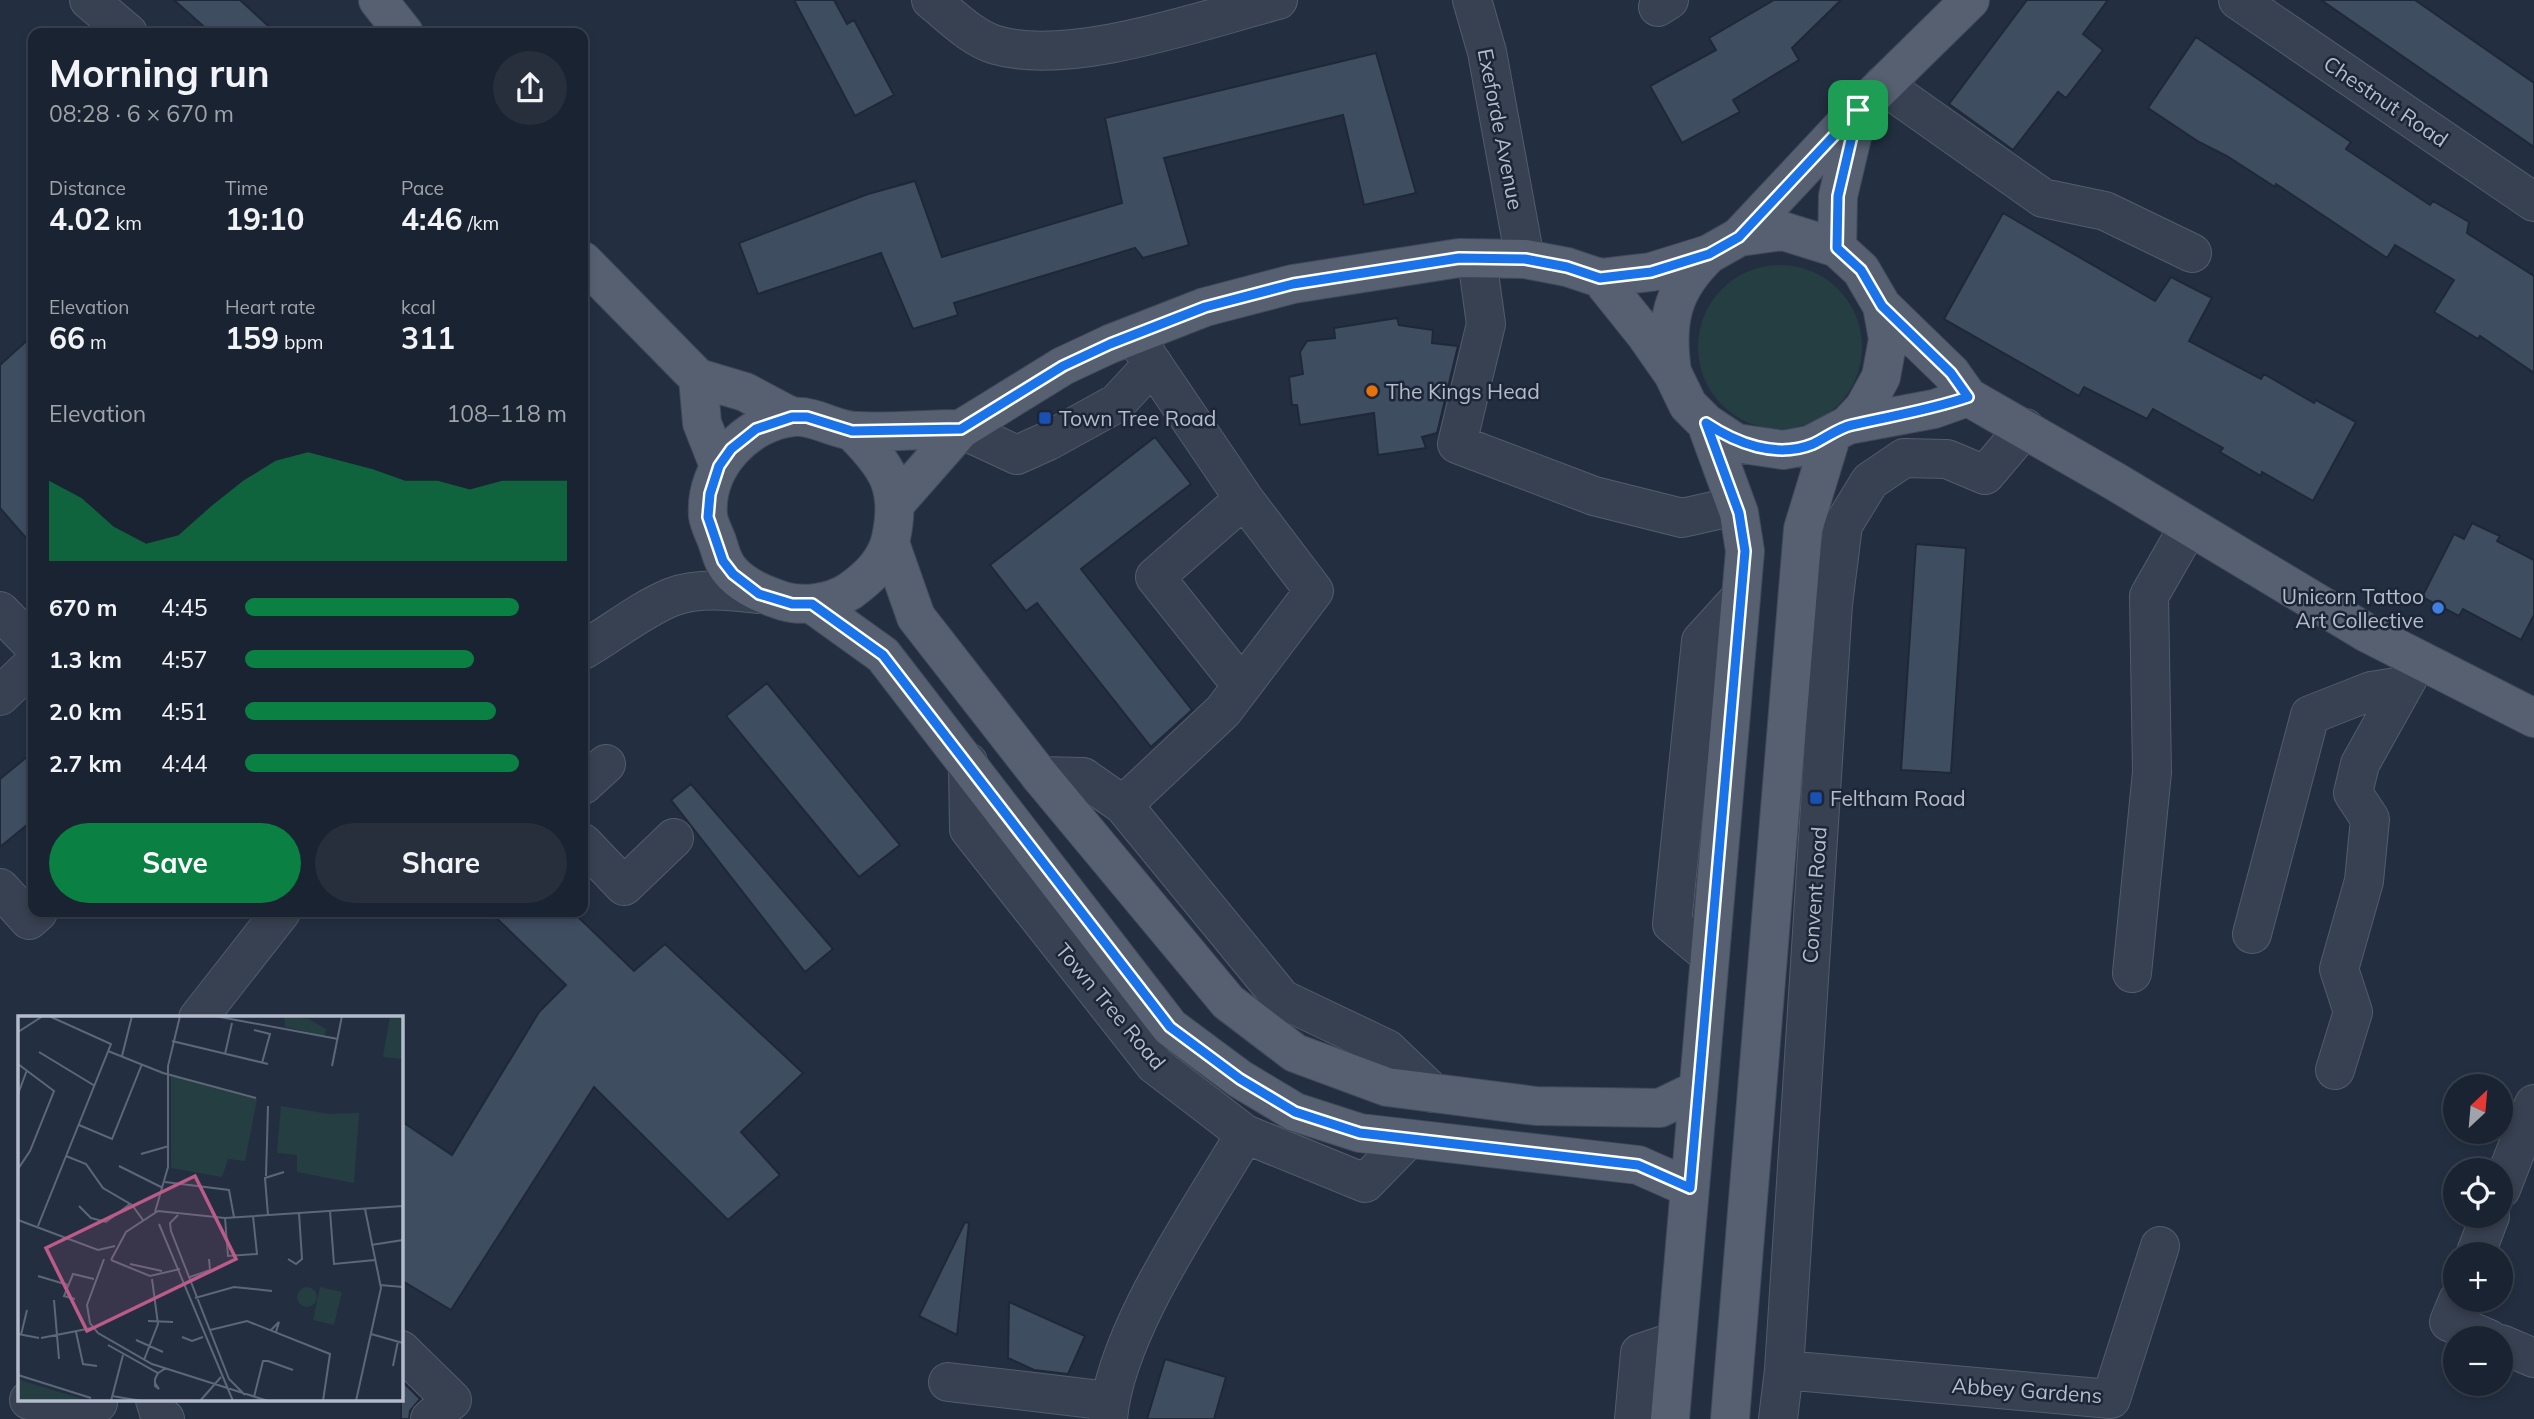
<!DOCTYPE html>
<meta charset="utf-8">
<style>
body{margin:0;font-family:Mulish,sans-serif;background:#272f3d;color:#f1f3f6;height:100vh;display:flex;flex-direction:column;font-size:26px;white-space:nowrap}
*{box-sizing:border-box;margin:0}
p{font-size:23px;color:#9fa4ab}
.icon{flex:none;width:38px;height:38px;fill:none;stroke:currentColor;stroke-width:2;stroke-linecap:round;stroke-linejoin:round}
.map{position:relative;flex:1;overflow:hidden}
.drawer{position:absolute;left:28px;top:28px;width:560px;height:889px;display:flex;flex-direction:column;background:#1a2331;border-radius:14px;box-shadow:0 4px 10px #0003,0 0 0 2px #38404d}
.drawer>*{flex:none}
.needle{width:46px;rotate:26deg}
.fabs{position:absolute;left:2443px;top:1074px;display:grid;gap:14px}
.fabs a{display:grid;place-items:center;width:70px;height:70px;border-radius:50%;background:#1a2331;box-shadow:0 4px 10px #0003,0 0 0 2px #38404d;font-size:35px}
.pin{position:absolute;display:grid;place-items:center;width:60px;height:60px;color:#fff;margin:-30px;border-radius:14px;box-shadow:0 4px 10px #0006}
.round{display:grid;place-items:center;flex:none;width:74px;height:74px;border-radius:37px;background:#272f3d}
.head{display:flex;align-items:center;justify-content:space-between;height:119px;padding:0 21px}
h1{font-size:38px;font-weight:700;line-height:52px}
.figures{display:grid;grid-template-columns:repeat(3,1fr);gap:10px;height:119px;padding:7px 21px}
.figures div{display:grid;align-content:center}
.figures b{font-size:30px;font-weight:700}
.figures small{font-size:19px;font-weight:400}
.figures p{font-size:19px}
.chart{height:196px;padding:14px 21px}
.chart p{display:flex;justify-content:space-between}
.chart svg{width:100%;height:126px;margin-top:7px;fill:#0b8043;opacity:.7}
.primary-button{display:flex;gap:14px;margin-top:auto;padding:14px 21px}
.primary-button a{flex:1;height:80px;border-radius:42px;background:#0b8043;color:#fff;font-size:28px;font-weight:700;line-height:80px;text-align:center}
.primary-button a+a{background:#272f3d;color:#f1f3f6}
ul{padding:0 21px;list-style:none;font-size:23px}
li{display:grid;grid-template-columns:112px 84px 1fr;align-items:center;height:52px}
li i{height:18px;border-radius:9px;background:#0b8043}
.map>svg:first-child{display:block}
</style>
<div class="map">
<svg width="2534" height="1419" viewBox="0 0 2534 1419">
<rect width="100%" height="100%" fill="#232f41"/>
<!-- green -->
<path fill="#253e42" d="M1698 347a82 82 0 1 1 164 0a82 82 0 1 1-164 0Z"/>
<!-- building -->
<path fill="#3f4d61" stroke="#1f2838" stroke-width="2" d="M174 0H240L276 33H211Z
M794 0H834L847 24 854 20 894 95 855 116Z
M1774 0H1841L1792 48 1799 60 1733 100 1740 112 1682 143 1650 86 1716 50 1709 38Z
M2027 0H2108L2083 34 2103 50 2066 98 2058 92 2013 150 1949 104Z
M2321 0H2415L2534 83V147Z
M2196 37 2351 142 2346 149 2430 205 2433 201 2469 222 2467 233 2534 276V373L2480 336 2478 339 2434 312 2454 280 2395 245 2387 258 2276 184 2275 187 2227 156 2199 142 2148 108Z
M1376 53 1416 193 1364 205 1343 115 1164 158 1189 245 1143 258 1135 248 954 303 958 315 913 329 881 253 758 294 739 243 868 194 915 181 942 257 1122 203 1105 118Z
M2003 213 2155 301 2171 277 2212 298 2189 341 2261 379 2264 374 2314 403 2316 400 2356 422 2313 501 2262 472 2261 476 2220 452 2223 448 2153 409 2147 419 2084 387 2079 396 1944 319Z
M1397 318 1399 325 1433 330 1432 343 1458 346 1437 433 1422 437 1426 448 1378 455 1374 413 1300 425 1297 405H1292L1289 377 1303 374 1300 352 1307 341 1335 338 1334 328Z
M33 335V546L0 508V365Z
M1155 437 1191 484 1081 569 1192 710 1151 747 1037 603 1026 611 990 565Z
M2472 523 2500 536 2497 541 2534 560V615L2521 640 2463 609 2459 616 2422 597 2454 534 2464 539Z
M1916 544 1966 548 1951 773 1901 770Z
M767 683 900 845 859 877 726 716Z
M33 752V820L0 847V779Z
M691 784 833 949 805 972 671 800Z
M490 912H573L634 971 665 944 803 1073 741 1132 780 1175 728 1220 594 1087 451 1310 401 1280V1121L452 1155 539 1012 566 985Z
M965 1222 969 1223 957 1335 919 1316Z
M1009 1302 1085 1336 1068 1374 1034 1370 1008 1358Z
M1165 1359 1226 1377 1214 1419H1147Z
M401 1380 420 1399 410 1411 409 1419H401Z"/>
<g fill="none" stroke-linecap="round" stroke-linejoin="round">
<defs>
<path id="minor" d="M89 0 128 33
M931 0C951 16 972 38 996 45 1071 67 1202 20 1278 0
M1472 0 1487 52 1525 259
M2238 0 2534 202
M1658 7 1669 0
M1883 85 2043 198 2105 211 2192 253
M1477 259 1486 324 1457 444 1594 496 1682 518 1736 506
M961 429 1017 455 1048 441 1117 403 1153 364
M0 611 33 645
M583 650C613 633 640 610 672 597 699 587 731 591 759 594
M1242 686 1155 577 1244 499
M0 696 33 664
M968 762 969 829 1155 1065 1245 1134 1365 1183 1408 1139
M1040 776 1083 777 1123 805 1282 999 1387 1049 1433 1093
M583 785 606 764
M1123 805 1223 711 1314 591 1244 499 1133 335
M583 843 624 886 674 838
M0 888 29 920 38 912
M2252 934 2310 715 2371 691 2403 686
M1709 955 1672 924 1701 641 1741 597
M2132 973 2152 772 2149 596 2189 526
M198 1018 281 912
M2335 1070 2353 1012 2339 969 2364 881 2370 819 2353 793 2360 764 2418 660
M2501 1189 2534 1104
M2475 1255 2490 1216
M2458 1300 2449 1322 2489 1339
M2501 1344 2534 1358
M401 1350 452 1400 430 1419
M1784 1370 2111 1399 2160 1246
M948 1382 1110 1401
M29 1400 56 1406 98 1403
M155 1400 160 1416 165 1419
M1108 1419C1115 1331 1200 1211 1245 1134
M1634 1419 1640 1353 1676 1341
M1778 1419 1784 1370 1833 604 1843 525 1870 481 1904 458 1947 459 1985 475 2025 428"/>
<path id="major" d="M378 0 404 33
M1739 237 1858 110 1970 0
M1837 248 1838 196 1858 112
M583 261 698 378 745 392 792 417
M1882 306 1951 373 1968 397 2116 482 2367 633 2534 718
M1672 372C1665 322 1671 290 1709 254
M698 378 702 423 719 466
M1848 425 1934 409 1968 397
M852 431C887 466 902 487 891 538 886 562 868 578 850 591 832 603 803 607 783 601 765 595 747 588 733 574 723 564 721 553 717 541 714 533 709 524 708 516 704 467 746 422 793 417 815 415 834 430 855 431 890 433 926 429 961 429
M895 504 961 429 1063 366 1110 344 1205 307 1293 284 1459 258 1525 259 1567 267 1600 278 1651 272 1709 254 1739 237 1783 231 1837 248 1861 270 1882 306 1888 339 1881 377 1864 408 1848 425 1810 445 1783 450 1736 443 1706 423 1688 405 1673 374 1645 334 1600 278
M890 543 916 617 1040 776 1228 1002 1295 1053 1387 1087 1536 1106 1660 1108 1697 1090
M812 604 883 655 1170 1027 1240 1079 1295 1112 1360 1133 1638 1165 1690 1188
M1670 1419 1745 551 1739 513 1706 423
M1730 1419 1803 529 1832 434"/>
</defs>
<!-- minor casing -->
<use href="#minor" stroke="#535c6b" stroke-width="40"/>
<!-- major casing -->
<use href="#major" stroke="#414a5a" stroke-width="40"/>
<!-- minor -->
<use href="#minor" stroke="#384151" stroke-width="38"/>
<!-- major -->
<use href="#major" stroke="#566071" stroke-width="38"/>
</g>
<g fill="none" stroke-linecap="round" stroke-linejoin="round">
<defs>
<path id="route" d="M1858 110 1838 196 1837 248 1861 270 1882 306 1951 373 1968 397C1930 410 1891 416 1852 425 1838 428 1826 438 1813 444 1776 459 1736 443 1706 423L1739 513 1745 551 1690 1188 1638 1165 1360 1133 1295 1112 1240 1079 1170 1027 883 655 812 604H792L759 594 733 574 723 561 708 517 710 494 719 466 731 449 756 429 792 417H807L852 431 961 429 1063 366 1110 344 1205 307 1293 284 1459 258 1525 259 1567 267 1600 278 1651 272 1709 254 1739 237Z"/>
</defs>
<!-- route casing -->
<use href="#route" stroke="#fff" stroke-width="14"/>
<!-- route -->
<use href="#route" stroke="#1a73e8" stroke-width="9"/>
</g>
<!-- markers -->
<circle fill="#e8710a" stroke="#1d2636" stroke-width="2.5" cx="1372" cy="391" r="7"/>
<g fill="#1a4fb4" stroke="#1d2636" stroke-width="2.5">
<rect x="1038" y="411" width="14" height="14" rx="3.5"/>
<rect x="1809" y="791" width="14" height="14" rx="3.5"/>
</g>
<circle fill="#3f7fe0" stroke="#1d2636" stroke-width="2.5" cx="2438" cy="608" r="7"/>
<g text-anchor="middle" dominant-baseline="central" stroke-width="5" stroke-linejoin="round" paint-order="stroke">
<!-- street labels -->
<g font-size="21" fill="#b4bccb" stroke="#1d2636">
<text transform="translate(2386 101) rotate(34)">Chestnut Road</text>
<text transform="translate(1501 129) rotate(79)">Exeforde Avenue</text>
<text transform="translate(1814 895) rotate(-86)">Convent Road</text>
<text transform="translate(1111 1006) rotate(50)">Town Tree Road</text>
<text transform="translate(2027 1390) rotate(4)">Abbey Gardens</text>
</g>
<!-- poi labels -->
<g font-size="21" fill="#b4bccb" stroke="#1d2636" text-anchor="start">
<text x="1386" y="391">The Kings Head</text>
<text x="1059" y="418">Town Tree Road</text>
<text x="2424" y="596" text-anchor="end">Unicorn Tattoo<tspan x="2424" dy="24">Art Collective</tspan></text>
<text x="1830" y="798">Feltham Road</text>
</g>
</g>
<!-- overview -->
<g transform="translate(18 1016)">
<rect width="385" height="385" fill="#232f41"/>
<path d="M266 0 291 3 308 13 307 20 267 11ZM372 0H385V43L365 41ZM153 58 239 83 227 145 210 143 204 161 153 152ZM263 90 311 98 341 97 336 167 279 156V139L259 137ZM302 271 324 276 316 309 295 304ZM279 281a10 10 0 1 1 20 0a10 10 0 1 1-20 0ZM0 363 8 366 71 385H0Z" fill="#253e42"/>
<path fill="none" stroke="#5d6778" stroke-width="2" d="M197 0 320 23M236 14 252 18 244 47M0 16 25 0M154 25 250 48M90 35 145 57 238 82M21 36 77 70M207 38 214 7M104 40 114 0M0 48 36 75 12 135 0 153M314 50 324 0M0 78 9 54M61 109 94 123 124 48M123 138 151 130M48 140 68 148 85 172 114 189 125 204M101 150 145 172M248 160 250 90M147 166 211 174 216 201M61 190 73 202 88 206 112 188M312 195 316 248 357 244M137 196 150 151V50L162 0M160 199 152 207 153 215 211 363 227 379M250 199 247 162 266 156M207 202 210 240 239 238 235 200M0 204 80 234 97 230M141 208 215 385M20 210 93 28 31 0M353 229 385 224M86 243 69 289 72 307 80 317 134 348 250 385M270 243 278 248 284 243 281 197M93 244 108 216 140 195 207 202 385 190M93 244 132 260 162 253M112 248 144 255M20 260 50 269M172 261 192 254 191 243M362 269 385 271M177 282 216 271 254 275M57 283 46 280 55 258 76 263M36 284 41 343M130 305 155 306M192 314 229 305 312 338 305 385M253 314 261 306 258 316M58 316 65 348 79 350M0 318 21 322M353 318 385 327M3 319 9 294M164 321 174 325 185 321M23 322 74 312M118 324 145 336M90 329 140 357 148 352M126 344 140 308 134 263M250 345 275 354M375 350 380 325M0 359 73 382M137 367 141 373 137 370V363L140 357M94 380 124 385M236 381 245 345H250M93 385 105 339M182 385 203 361M338 385 363 272 347 193"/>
<path fill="#bc5a88" fill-opacity="0.15" stroke="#bc5a88" stroke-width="3.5" d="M177 160 218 243 69 315 28 232Z"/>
<rect width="385" height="385" fill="none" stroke="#b4bccb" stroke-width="3.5"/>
</g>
</svg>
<div class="fabs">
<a><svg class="needle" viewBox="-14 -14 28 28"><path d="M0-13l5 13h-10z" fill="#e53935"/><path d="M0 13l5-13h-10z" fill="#9fa4ab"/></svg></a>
<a><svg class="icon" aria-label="locate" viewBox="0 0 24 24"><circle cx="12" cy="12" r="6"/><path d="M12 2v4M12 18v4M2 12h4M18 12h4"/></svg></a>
<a>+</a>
<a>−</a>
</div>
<div class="pin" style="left:1858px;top:110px;background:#1e9e55"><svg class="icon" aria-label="arrive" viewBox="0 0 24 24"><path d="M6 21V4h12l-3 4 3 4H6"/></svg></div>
<section class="drawer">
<div class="head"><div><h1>Morning run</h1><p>08:28 · 6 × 670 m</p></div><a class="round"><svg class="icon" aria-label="share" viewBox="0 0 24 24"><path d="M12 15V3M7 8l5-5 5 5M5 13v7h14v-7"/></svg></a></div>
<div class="figures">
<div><p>Distance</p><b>4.02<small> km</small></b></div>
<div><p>Time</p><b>19:10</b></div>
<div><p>Pace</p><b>4:46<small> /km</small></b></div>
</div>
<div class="figures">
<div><p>Elevation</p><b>66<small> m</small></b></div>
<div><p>Heart rate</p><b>159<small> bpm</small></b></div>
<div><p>kcal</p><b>311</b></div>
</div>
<div class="chart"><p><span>Elevation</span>108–118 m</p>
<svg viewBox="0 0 160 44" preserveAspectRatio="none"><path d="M0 44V16L10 22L20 32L30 38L40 35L50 25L60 16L70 9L80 6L90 9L100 12L110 16L120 16L130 19L140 16L150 16L160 16V44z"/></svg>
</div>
<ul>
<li><b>670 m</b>4:45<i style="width:85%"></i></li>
<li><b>1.3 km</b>4:57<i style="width:71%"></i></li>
<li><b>2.0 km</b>4:51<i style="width:78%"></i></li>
<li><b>2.7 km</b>4:44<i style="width:85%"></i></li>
</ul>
<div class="primary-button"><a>Save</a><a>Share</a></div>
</section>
</div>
